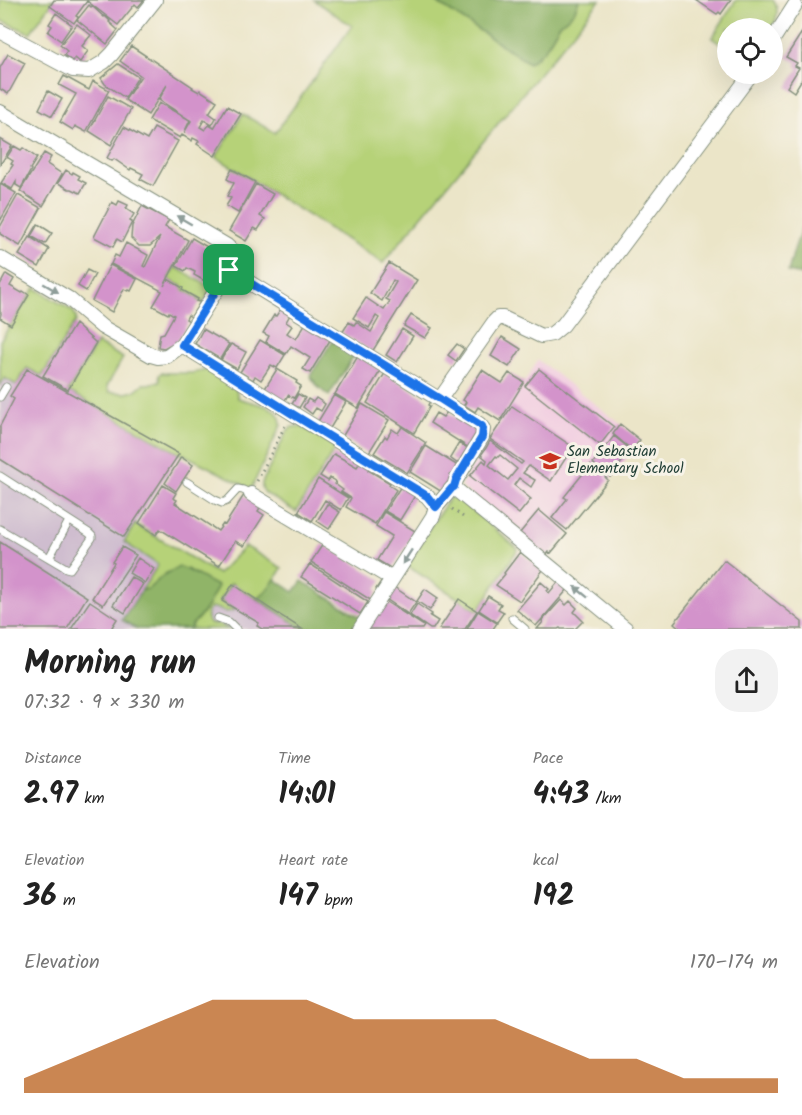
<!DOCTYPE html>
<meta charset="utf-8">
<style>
body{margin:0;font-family:Kalam,sans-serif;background:#f2f2f2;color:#222;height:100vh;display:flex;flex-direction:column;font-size:22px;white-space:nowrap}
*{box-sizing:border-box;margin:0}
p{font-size:20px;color:#767676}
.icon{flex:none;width:33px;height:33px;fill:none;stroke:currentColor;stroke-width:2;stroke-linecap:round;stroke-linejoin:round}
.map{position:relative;height:629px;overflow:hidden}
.sheet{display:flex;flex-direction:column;background:#fff;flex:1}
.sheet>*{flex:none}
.controls{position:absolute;left:717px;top:18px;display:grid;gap:12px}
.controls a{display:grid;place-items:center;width:66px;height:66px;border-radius:50%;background:#fff;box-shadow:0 6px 24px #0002;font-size:30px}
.pin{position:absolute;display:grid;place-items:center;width:51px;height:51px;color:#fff;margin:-26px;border-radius:12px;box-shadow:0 3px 9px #0006}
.round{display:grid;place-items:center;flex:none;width:63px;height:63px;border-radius:24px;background:#f2f2f2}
.headline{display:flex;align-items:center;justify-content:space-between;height:102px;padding:0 24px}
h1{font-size:33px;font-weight:800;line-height:45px}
.metrics{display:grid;grid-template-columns:repeat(3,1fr);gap:9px;height:102px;padding:6px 24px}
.metrics div{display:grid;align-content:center}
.metrics b{font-size:30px;font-weight:800}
.metrics small{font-size:16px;font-weight:400}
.metrics p{font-size:16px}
.chart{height:168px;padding:12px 24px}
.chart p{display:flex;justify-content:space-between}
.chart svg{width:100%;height:108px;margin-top:6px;fill:#b45309;opacity:.7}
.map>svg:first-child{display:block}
</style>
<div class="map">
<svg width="802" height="629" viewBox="0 0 802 629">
<rect width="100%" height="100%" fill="#f7f3e8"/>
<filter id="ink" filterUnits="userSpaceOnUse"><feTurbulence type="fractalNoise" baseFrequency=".0167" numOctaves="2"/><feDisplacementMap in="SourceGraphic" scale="12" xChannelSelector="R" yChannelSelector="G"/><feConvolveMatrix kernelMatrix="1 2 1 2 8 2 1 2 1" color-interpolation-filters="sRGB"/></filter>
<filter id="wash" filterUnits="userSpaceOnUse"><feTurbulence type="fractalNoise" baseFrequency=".008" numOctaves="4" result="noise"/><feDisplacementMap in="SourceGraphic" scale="24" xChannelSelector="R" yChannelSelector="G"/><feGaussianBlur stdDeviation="1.35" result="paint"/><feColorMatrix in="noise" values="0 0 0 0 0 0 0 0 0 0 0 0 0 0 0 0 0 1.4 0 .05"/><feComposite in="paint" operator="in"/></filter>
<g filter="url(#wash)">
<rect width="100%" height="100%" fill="#ebe5c8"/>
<!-- built -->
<path fill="#f2cfe1" d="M538 360 641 440 548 559 464 489 461 485Z"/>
<!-- industrial -->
<path fill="#cfbdcf" d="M27 368 180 454 136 524 232 583 303 629H0V385L5 378Z"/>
<!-- green -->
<path fill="#b6d278" stroke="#6a8856" stroke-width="1.5" d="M0 0H54L30 33 0 20Z
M314 0H433L529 63 545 49 560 24 574 12 579 0H600L383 263 216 157 243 114 275 133 352 26Z
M736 0H773C780 9 777 19 772 28H728L727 49 712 38Z
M175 267 212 288 203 303 198 300V298L183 289V287L168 279Z
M35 288 73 311 76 317V321L42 376 27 368 16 385 5 378 0 385V341Z
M97 343 123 358 107 386 109 392 126 393 134 391 143 384H148L160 381 159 375 161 373H192L212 369 235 385 238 398C252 404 282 404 281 425L252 487 249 488 183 454H180L68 391Z
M302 426 336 447 296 512 265 493 262 488V483L287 431 292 427Z
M452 495 456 496 518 549 478 611 407 566 430 527Z
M135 524 218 574 245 546 282 568 271 586 257 599 231 583 220 601 235 610 227 612 212 607C205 612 205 619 211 624H220L229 629H190C193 621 198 619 203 613 207 608 213 594 217 586L195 575 187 569 148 590H142L158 565 124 542Z"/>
<!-- forest -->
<path fill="#90b468" stroke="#58784e" stroke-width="1.5" d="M433 0H579L574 12 560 24 545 49 529 63Z
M802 227V275L788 272 794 250Z
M333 340 355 354 329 396 319 388 310 376Z
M179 567C190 569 206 581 218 586L207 607 202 614 191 626 190 629H137L122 620 142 590 148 589 165 574Z
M275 579 294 592 302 581 362 618 354 629H303L257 599 265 592Z"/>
<g id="blocks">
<!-- building -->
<path fill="#d393cb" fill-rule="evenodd" d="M54 0H144L138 7 135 4 118 25 87 1 76 16 78 17 74 23 50 6Z
M696 0H731L721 14 719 12 717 14Z
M89 5 91 7 92 6 104 17 105 16 110 21 109 22 118 30 107 44 77 20Z
M56 13 72 25 61 41 48 32 52 26 49 24Z
M77 24 91 35 82 46 88 51 80 62 75 58 72 61 64 55 67 51 60 45Z
M802 32V79L794 92 787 87 799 68 795 66 797 63 786 57Z
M131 46 193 87 192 88 199 92 200 90 217 101 209 113 216 118 212 125 204 120 200 127 205 130 209 125 214 128 227 106 241 114 215 156 197 144 199 141 193 138 192 141 182 135 180 138 149 120 159 103 190 120 184 133 191 121 159 100 167 85 148 115 125 100 141 76 120 61Z
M8 54 25 63 8 94 0 89V68Z
M118 64 138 77 125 98 105 84 101 78Z
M64 76 89 90 93 81 109 90 86 132 75 126 73 130 60 122 76 94 59 85Z
M48 91 62 99 52 116 39 109Z
M108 96 131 109 111 145 89 131Z
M124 127 147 140 154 128 178 141 153 186 140 179 143 174 131 168 130 170 114 159 112 161 107 158Z
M0 139 12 146 0 165Z
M14 146 21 150 23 148 37 158 30 169 31 170 21 188 16 185V182L12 189 1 183 13 165 11 164 13 161 7 157Z
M44 153 51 157 47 164 62 174 43 206 20 191Z
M232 169 255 182 238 213 226 206 231 198 227 196 234 183 227 179Z
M66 170 72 174 73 172 80 176 78 179 86 183 80 193 72 189H69L58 183Z
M0 184 16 193 0 221Z
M256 184 273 194 260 216 265 219 258 230 254 228 246 241 229 231Z
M18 195 41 208 20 246 0 234V227Z
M119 201 128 205 126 209 134 214 130 221 132 222 122 242 117 239 113 247 94 237 112 202 117 205Z
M142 206 169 220 165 227 188 240 164 286 168 279 183 288 182 290 198 299 196 301 200 302 191 317 188 315 186 319 189 321 174 348 169 345 164 348 158 347 160 334 164 333 174 315 169 312 168 314 153 306 162 291 111 264 115 255 119 257 126 243 148 255 143 266 145 267 160 237 150 246H139L131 238 132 226Z
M38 224 52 233 45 244 31 236Z
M30 237 49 249 39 267 19 255Z
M192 238 224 257 208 283 194 275 195 272 187 268 185 271 176 266Z
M389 263 417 280 372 352 342 333 349 322 354 325 356 322 371 332 379 318 376 316 369 328 353 318 366 298 384 310 390 301 386 299 396 282 393 280 382 301 370 293Z
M110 265 137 279 131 291 129 290 128 291 124 289 112 312 92 301Z
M87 270 95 274 86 291 78 286Z
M6 274 14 279 10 286 22 293 23 291 29 295 11 325 0 318 1 313 0 312V285Z
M282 307 291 313 286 322 292 326 287 333 296 339 307 321 332 337 310 373 303 369 310 358 291 346 286 354 266 342 269 336 263 333 274 315 276 316Z
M411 315 432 328 425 338 404 326Z
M75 324 96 343 68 390 43 376Z
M203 329 229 344 220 359 195 344Z
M402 329 413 336 397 362 386 355Z
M502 337 521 349 509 367 491 356Z
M260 340 285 355 277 368 271 365 261 380 255 376 253 380 240 372Z
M231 344 246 352 237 369 221 360Z
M457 344 464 349 456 361 448 355Z
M358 356 381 370 358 408 335 394Z
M27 369 179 454 124 537 0 459V426L14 399 10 396Z
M277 369 297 381 296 383 301 386 294 398 288 395 284 402 264 390Z
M539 369 614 427 600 445 525 386Z
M482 370 502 383 509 373 524 382 500 421 478 407 475 412 464 405 466 402 463 400Z
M385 373 430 401 428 405 430 406 414 433 367 403Z
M298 394 305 398 299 408 292 404Z
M334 395 346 402 329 430 317 423Z
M316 398 325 404 321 411 316 408 312 414 303 407 308 399 313 402Z
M362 404 389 420 368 454 342 437Z
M512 406 573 447 551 481 529 466 523 473 535 480 531 487 519 478 514 485 531 499 519 514 470 476 483 460 486 463 487 460 481 455 486 448 490 441 521 464 523 462 490 439ZM500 455 517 469 508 480 489 465 496 456 498 457Z
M447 412 479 432 469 448 430 423 436 413 443 417Z
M620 424 640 440 632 450 613 434Z
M402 427 426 443 407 473 374 453 385 436 387 438 392 429 398 433Z
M614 436 631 450 610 477 607 474 605 477 608 480 567 530 552 518 567 499 564 497 590 465 593 467 595 465 593 463Z
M459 443 468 448 458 464 450 458Z
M426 446 458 466 442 492 410 472Z
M334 454 357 467 361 461 370 467 368 470 390 483 389 485 396 490 375 524 346 507 351 498 341 492 343 490 335 484 336 482 330 478 328 481 320 476Z
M181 457 193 465 176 491 165 483Z
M318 479 348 498 341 510 325 500 312 521 298 512Z
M163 485 176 493 173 498 177 500 175 503 218 531 223 524 225 525 244 495 261 506 258 511 264 515 244 546 235 541 219 566 160 529 156 535 139 523Z
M401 486 416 494 400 520 385 511Z
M327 504 340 512 329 529 317 521Z
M539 510 567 534 551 553 549 552 546 556 519 534Z
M384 512 415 531 392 569 377 560 392 536 376 526Z
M0 542 87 597 67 629H0Z
M323 544 382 580 376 589 378 591 372 601 311 562Z
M122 547 136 555 103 605 92 598 114 563 112 562Z
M520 552 543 570 520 601 496 585 505 574 504 573Z
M138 558 154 569 145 583 129 573Z
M724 560 802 622V629H681L674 623Z
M310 564 368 602 360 614 301 577Z
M131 577 143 584 125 613 113 605Z
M559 581 568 589 536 626 517 610 541 582 549 589 547 591 549 593Z
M233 584 269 608 302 629H262L257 626 259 623 222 601Z
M394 587 416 602 408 614 386 599Z
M425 589 438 598 430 610 417 601Z
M488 596 501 604 498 609 504 612 497 622 479 610Z
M459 599 477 611 465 629H439Z
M561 600 566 605 570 601 577 608 574 612 583 621 575 629H561L560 628 558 629H537L543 622 542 621Z
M90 601 117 619 112 627 114 629H71Z
M385 601 424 626 422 629H367Z
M417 604 432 614 430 616 438 621 433 629H430L410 615Z
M478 611 497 623 493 629H467Z"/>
</g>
</g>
<g filter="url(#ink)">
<use href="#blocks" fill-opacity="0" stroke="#85917e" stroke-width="1.5"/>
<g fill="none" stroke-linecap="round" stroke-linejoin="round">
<defs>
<path id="service" d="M0 397 6 387
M0 476 89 533 92 536V538L70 569 66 568 0 529
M187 482 215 500 222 503 227 501 238 489 243 490 251 494
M49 558 69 521
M218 618 229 622 236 629
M512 618 525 629"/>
<path id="minor" d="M0 31 73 70 89 71 104 62 112 54 155 0
M772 41 795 5
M0 112 227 246C236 253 234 261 229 270L182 345 167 356 158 357 151 355 102 327 69 299 0 258
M229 270 479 424 483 429 482 437 456 480 454 487 452 488 436 507 433 516 426 527 360 629
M182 345 427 496 436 507
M440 399 494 322 498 318H503L541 336 552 334 563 325 751 74
M454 487 459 492 626 629
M251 494 392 579"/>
</defs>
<!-- service casing -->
<use href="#service" stroke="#85917e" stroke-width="9"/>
<!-- minor casing -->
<use href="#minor" stroke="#85917e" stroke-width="16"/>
<!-- path -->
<path stroke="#85917e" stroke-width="3" stroke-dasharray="1.5 4.5" stroke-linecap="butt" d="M257 481 285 426
M452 509 466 519"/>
<!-- service -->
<use href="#service" stroke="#fff" stroke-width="7"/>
<!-- minor -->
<use href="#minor" stroke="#fff" stroke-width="14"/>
</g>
<!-- one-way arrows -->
<defs><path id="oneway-solid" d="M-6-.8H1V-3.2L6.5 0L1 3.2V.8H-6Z" transform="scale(1.5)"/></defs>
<g fill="#8f9e9a">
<use href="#oneway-solid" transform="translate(184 220) rotate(-150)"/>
<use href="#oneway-solid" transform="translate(51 288) rotate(30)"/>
<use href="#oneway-solid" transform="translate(407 557) rotate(123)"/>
<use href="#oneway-solid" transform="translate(581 592) rotate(-141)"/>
</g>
</g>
<g fill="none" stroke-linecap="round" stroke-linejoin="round" filter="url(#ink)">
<defs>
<path id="route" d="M229 270 440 399 482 426 483 429 482 437 456 480 454 487 452 488 436 507 427 496 291 413 182 345Z"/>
</defs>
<!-- route casing -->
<use href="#route" stroke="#fff" stroke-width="12"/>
<!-- route -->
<use href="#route" stroke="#1a73e8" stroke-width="8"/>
</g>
<!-- icons -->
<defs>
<symbol id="school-bare" viewBox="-9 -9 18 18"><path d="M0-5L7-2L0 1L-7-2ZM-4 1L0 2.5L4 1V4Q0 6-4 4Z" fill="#c8321e" stroke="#f7f3e8" stroke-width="2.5" paint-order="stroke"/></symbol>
</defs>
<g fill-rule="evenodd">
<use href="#school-bare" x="535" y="446" width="30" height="30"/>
</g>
<g text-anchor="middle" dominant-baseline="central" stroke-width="6" stroke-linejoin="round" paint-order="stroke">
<!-- poi labels -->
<g font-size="15" fill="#1f3d34" stroke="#f7f3e8" text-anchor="start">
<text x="567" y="452">San Sebastian<tspan x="567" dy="17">Elementary School</tspan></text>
</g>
</g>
</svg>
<div class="controls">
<a><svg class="icon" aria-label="locate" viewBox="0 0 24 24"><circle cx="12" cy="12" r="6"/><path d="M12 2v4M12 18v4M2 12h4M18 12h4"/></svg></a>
</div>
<div class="pin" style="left:229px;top:270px;background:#1e9e55"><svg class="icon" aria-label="arrive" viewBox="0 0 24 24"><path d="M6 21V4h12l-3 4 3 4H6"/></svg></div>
</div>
<section class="sheet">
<div class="headline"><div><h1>Morning run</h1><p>07:32 · 9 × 330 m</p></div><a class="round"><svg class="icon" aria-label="share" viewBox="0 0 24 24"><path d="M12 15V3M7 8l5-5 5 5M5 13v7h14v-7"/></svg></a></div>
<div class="metrics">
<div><p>Distance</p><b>2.97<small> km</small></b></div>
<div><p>Time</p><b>14:01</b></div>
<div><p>Pace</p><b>4:43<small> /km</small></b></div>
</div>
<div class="metrics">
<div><p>Elevation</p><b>36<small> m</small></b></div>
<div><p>Heart rate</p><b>147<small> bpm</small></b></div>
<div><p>kcal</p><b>192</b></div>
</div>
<div class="chart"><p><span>Elevation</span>170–174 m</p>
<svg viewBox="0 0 160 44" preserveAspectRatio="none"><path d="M0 44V38L10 30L20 22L30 14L40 6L50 6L60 6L70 14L80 14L90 14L100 14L110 22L120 30L130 30L140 38L150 38L160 38V44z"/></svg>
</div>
</section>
